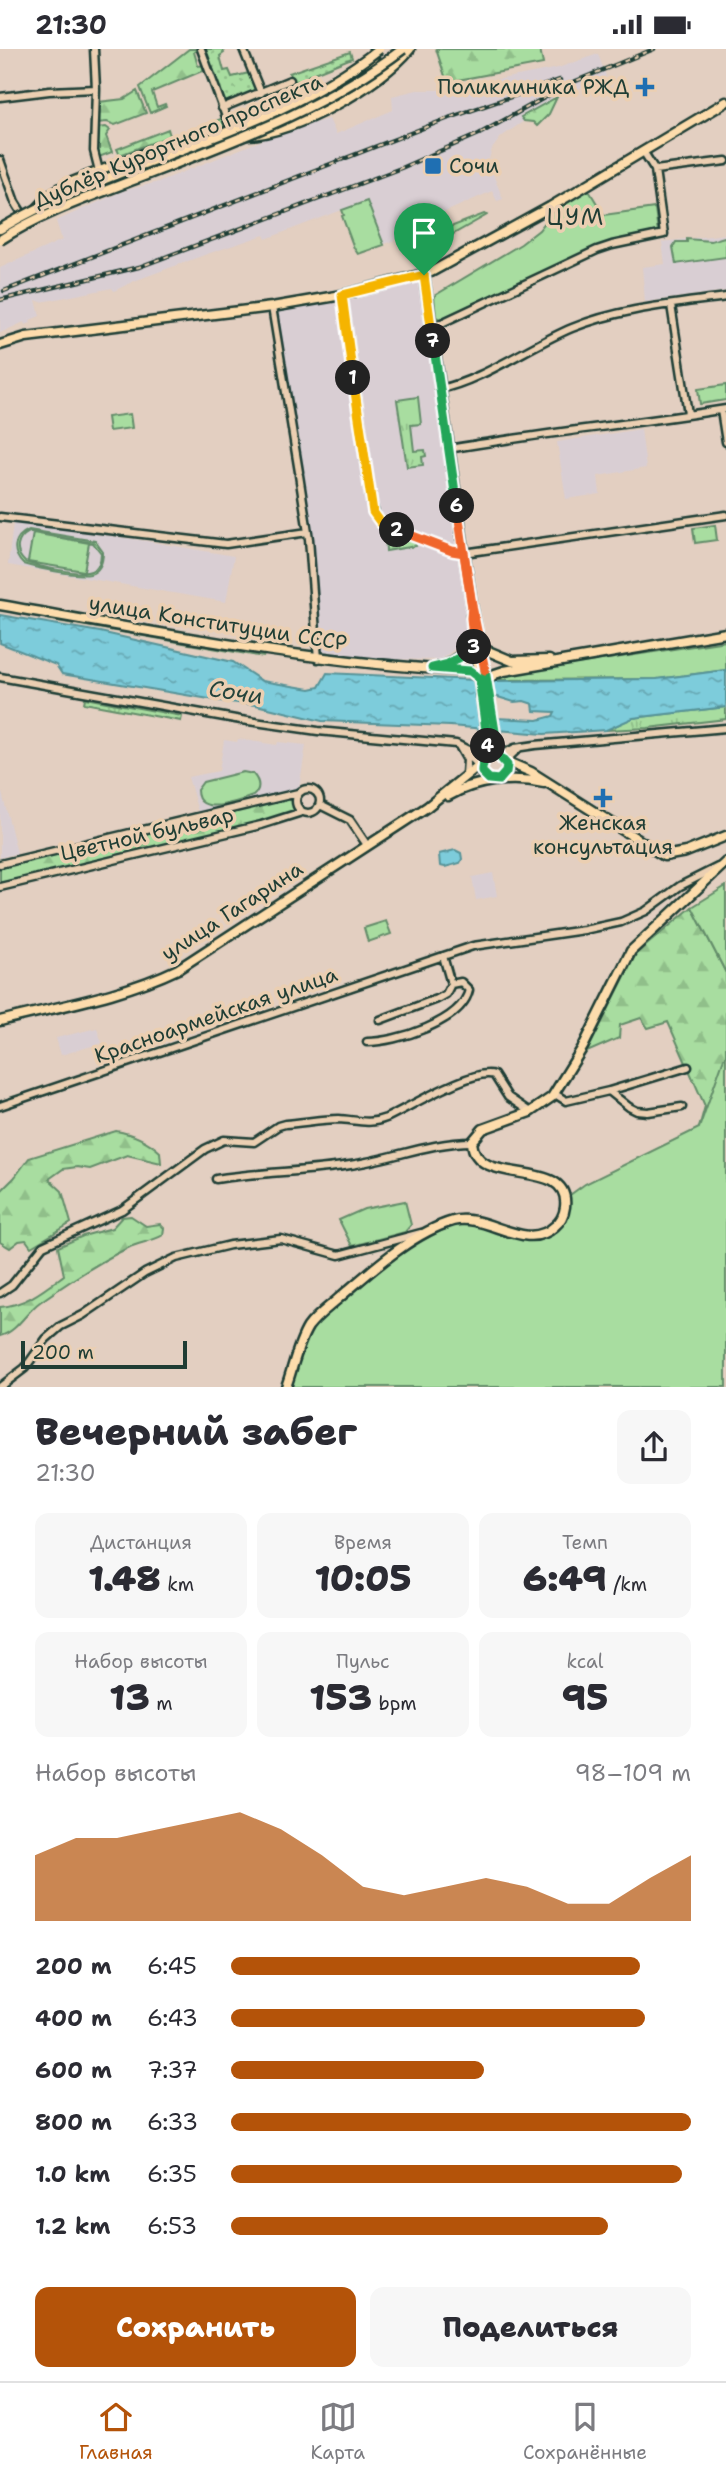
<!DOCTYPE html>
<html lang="ru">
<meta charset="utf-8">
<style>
body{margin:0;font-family:"Shantell Sans",sans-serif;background:#f7f7f7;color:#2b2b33;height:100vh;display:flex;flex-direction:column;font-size:26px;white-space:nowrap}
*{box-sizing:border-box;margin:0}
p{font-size:23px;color:#7c7c81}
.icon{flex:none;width:38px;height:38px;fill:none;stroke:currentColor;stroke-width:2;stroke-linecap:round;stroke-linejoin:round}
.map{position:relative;height:1338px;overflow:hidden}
.panel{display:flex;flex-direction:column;background:#fff;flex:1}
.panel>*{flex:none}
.scale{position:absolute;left:21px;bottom:18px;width:166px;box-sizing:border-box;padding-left:7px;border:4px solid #1f3d34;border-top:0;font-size:19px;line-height:24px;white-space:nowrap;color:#1f3d34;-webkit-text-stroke:5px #ebcfb2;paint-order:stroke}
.pin{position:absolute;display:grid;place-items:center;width:60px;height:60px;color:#fff;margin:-72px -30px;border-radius:50% 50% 50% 0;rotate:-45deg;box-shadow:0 0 7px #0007}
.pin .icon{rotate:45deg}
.km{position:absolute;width:35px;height:35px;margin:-18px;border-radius:50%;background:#222;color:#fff;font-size:19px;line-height:35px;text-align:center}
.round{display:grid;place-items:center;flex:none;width:74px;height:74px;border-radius:14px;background:#f7f7f7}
.summary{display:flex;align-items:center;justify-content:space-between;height:119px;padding:0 35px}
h1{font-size:38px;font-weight:800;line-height:52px}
.stats{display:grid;grid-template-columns:repeat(3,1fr);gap:10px;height:119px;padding:7px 35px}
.stats div{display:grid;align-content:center;border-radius:14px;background:#f7f7f7;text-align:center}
.stats b{font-size:35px;font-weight:800}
.stats small{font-size:19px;font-weight:400}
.stats p{font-size:19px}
.chart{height:196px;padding:14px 35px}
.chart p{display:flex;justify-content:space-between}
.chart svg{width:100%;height:126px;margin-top:7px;fill:#b45309;opacity:.7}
.cta{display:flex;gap:14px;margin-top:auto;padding:14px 35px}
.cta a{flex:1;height:80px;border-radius:14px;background:#b45309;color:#fff;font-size:28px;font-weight:800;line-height:80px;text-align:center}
.cta a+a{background:#f7f7f7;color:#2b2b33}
ul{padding:0 35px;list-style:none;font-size:23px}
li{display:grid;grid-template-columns:112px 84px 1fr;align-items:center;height:52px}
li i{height:18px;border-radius:9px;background:#b45309}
.status{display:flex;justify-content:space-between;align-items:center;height:49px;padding:0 35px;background:#fff;direction:ltr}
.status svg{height:19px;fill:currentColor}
.menu{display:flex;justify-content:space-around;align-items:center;height:98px;border-top:2px solid #e1e1e2;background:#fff;font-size:19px;color:#7c7c81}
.menu a{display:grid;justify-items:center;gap:4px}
.menu .current{color:#b45309}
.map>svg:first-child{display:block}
</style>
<div class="status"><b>21:30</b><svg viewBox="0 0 49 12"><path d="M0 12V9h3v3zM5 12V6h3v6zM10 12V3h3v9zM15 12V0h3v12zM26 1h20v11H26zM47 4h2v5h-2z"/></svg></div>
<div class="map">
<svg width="726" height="1338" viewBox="0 0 726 1338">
<defs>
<pattern id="grass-tufts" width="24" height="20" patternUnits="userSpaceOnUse" patternTransform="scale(1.75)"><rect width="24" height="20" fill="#a8dda0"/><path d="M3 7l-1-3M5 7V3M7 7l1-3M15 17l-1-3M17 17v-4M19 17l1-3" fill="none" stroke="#90bf8a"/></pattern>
<pattern id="forest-firs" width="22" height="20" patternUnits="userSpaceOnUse" patternTransform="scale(1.75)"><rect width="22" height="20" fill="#a8dda0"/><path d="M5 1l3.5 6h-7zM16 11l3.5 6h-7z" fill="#90bf8a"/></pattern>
<pattern id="garden-dots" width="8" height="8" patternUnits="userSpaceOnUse" patternTransform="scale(1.75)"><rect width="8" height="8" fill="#a8dda0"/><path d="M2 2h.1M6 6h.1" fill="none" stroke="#90bf8a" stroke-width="1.8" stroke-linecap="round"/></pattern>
<pattern id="water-ripples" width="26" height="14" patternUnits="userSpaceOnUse" patternTransform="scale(1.75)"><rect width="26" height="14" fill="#7dccdb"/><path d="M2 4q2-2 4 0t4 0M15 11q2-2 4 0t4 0" fill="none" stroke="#66a7b2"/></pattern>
</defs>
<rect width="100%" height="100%" fill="#e3cfc1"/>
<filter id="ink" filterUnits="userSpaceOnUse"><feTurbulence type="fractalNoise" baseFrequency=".0143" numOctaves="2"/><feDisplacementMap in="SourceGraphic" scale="14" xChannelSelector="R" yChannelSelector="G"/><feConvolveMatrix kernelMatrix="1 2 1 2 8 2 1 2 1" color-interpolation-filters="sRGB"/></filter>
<g filter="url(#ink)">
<!-- built -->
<path fill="#d9ced3" d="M598 5 606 27 530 62 521 68 524 72 501 88 492 100 488 113 503 150 497 152 492 142 443 164 445 171 360 205 356 204 354 199 342 167 344 166 342 161 266 190 264 186 207 205 134 232 114 242 112 239 41 253 36 251 40 267 30 271 31 274 25 276 24 273 0 284V219L62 191 56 172 123 142 158 133 293 79 329 70 336 85 393 61 392 47 417 41H444L558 19Z
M726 185V242L645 253 642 218 665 215 662 193Z
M421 229 469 584 465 592 440 611 324 609 320 607V577L311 488 275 261 340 251Z
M641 380 646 419 598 427 600 445 566 450 557 393Z
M13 474 140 491 234 507 226 553 8 516Z
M238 690 277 696 278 693 306 696 299 740 296 743 199 766 188 728 219 722 224 691 237 693Z
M0 744H2L17 804 0 809Z
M493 824 497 847 476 851 472 828Z
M97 979 102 994 61 1006 56 989Z"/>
<!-- grass -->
<path fill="url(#grass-tufts)" stroke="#648d6a" stroke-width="2" d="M293 44 296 49 231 77 228 68Z
M223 69 226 78 197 91 186 92 184 85Z
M418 348 421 375 411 376 414 402 425 401 426 407 422 408 423 416 407 418 397 351Z
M50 569 258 604 264 608 46 570Z
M85 649 182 667 181 672 84 654Z
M726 658V670L648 679 606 681 632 669Z"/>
<!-- forest -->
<path fill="url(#forest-firs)" stroke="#648d6a" stroke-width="2" d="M189 0H199L194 3 198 17 205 16 207 22H202L152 43 157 58 165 55 166 57 150 64 140 38Z
M436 0H540L543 15 447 33Z
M137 42 146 64 115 76 107 73 97 74 99 53 124 50Z
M557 48 549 65 537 77 533 73 524 72 521 68Z
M106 78 110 81 106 87 112 103 99 108 96 101V79Z
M168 80 170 87 120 106 117 100Z
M484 165 487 166 432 197 426 193 427 187Z
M385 482 392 485 391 489 399 492 401 488 415 493 416 497 386 502Z
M298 744 296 754 302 763 0 838V815Z
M692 858 726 924V1077L699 1079 705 1057 668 973 648 979 641 969 620 976 619 989 587 1003 636 905Z
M116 1082C134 1085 147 1091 160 1103L161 1114 127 1106 90 1120 77 1118 63 1120 49 1130 62 1142 71 1174 31 1198 26 1191 19 1192 10 1199 0 1193V1143L14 1129 29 1109Z
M131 1167 146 1177 160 1175 164 1179 163 1186C152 1193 139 1193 128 1199 98 1213 67 1234 40 1253 26 1263 17 1283 0 1287V1258C26 1256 44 1241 64 1226L58 1198 83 1187 112 1179 122 1168Z"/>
<!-- park -->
<path fill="#a8dda0" stroke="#648d6a" stroke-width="2" fill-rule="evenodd" d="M588 140 604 166 655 159 658 184 603 195 440 270 436 268 434 247 521 195 539 181 553 163Z
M367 152 384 196 358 205 354 199 342 167 344 166 342 161Z
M724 188 726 189V208L676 215 673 198 676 193H687V190L711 192Z
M726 336V351L700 355 698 340Z
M130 365 132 379 109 382 107 368Z
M715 476 717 491 695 494 693 479Z
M29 481 95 492 103 503C103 513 100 522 90 525 77 528 36 519 23 515 11 503 13 488 29 481ZM29 483 93 494 101 504C101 512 99 519 91 522 80 527 36 517 25 513 14 503 16 490 29 483Z
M33 484 89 494 84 522 28 513Z
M726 592V621L657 630 500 631 503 626Z
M243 723 253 725C260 733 261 740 253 747 237 753 197 768 197 741L203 733Z
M726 837V924L692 858Z
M386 872 391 885 368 893 364 879Z
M724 1009H726V1338H291C298 1319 301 1295 314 1278 335 1251 434 1174 467 1174 494 1175 516 1197 545 1187 564 1181 571 1164 570 1146L585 1135 699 1079Z
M405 1152 411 1176 405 1183 352 1197 339 1171 364 1160Z"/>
<!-- garden -->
<path fill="url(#garden-dots)" stroke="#648d6a" stroke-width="2" d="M205 0H222L224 4 220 7 224 22 229 21 232 28 249 24 256 42 224 55Z
M350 3 352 9 309 26 296 35 289 24Z"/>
<!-- water -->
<path fill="url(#water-ripples)" stroke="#579398" stroke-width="2" fill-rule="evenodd" d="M0 566 100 583 233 613 262 632 310 640 319 638 327 624 497 632 657 630 726 621V658L633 669 606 681 544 685 450 677 322 672 256 656 221 652 62 625 56 616 0 594ZM488 645 514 653 524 652 533 655 534 662 555 663 553 667 538 671 494 669Z
M455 801 461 804 462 810 460 814 445 818 440 817 439 805Z"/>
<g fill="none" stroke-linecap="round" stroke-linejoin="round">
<defs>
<path id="minor" d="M94 0 96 40 94 102 99 122
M201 0 232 84
M243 0 261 44
M0 48 49 42 96 40
M222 59 290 31
M0 111 15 153 25 169
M655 121 726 112
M342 246 371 452 376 467 384 476 452 502 464 504 726 466
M671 256 688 365
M272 258 299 423
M431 279 597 201 612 196 664 185 655 121 643 102
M440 340C481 332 531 296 572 279 621 259 675 255 726 248
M721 361 726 393
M448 400C541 384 634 375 726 360
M299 426 309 490 318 610
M0 468 226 495 308 483
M0 628 241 671 318 682 456 695 472 703 495 706
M459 697 467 711 466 725
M466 704 482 720
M499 707 515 699 535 696 726 679
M505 712 519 699
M296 752a12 12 0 1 1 24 0a12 12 0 1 1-24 0Z
M320 756 350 771 367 796
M0 815 298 744
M0 838 261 776 302 763
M380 971 439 949 446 945 451 935 443 907
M367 993C396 993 462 973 469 941L461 933 451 935
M609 1042 688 1018
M555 1045 566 1052 609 1042 629 1058 637 1062 648 1063 682 1058
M0 1057 473 897 584 881 621 873 646 862 680 837 718 818
M216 1130C261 1123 306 1123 350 1116 391 1110 431 1093 472 1093
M0 1244 12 1236 43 1197 122 1161 205 1100 224 1091 254 1093 278 1077 285 1075C302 1074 321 1070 339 1070 356 1071 369 1076 386 1069 406 1060 475 1018 494 1026L508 1048 530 1063
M0 1338 25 1319 46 1290 61 1277 83 1266 145 1224 176 1209 230 1196 281 1190 339 1206 421 1184"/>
<path id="major" d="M248 86C294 85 381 36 410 0
M36 161 51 145 67 135 148 103 180 94H197
M0 186 40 163 73 149 231 86 330 41 369 15 374 7V0
M424 226 472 556 499 707
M0 296 26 288 272 258 342 246 431 223 550 158 726 53
M0 556C156 583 311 614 469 622L479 629
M471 566 488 696 486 709
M438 618 448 615 469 601 481 599 512 612 549 611
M487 631 495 625 504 622 726 584
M481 719a13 13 0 1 1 26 0a13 13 0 1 1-26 0Z
M505 712 531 723 664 807 686 803 726 787
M448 747C476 731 512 727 544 734
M0 972C60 957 122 947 178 920L427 758 484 712
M286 1338C293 1319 297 1296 308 1278 316 1267 329 1258 339 1249 372 1221 412 1184 453 1172 486 1163 526 1205 555 1177 561 1172 564 1166 565 1158 571 1106 475 1141 472 1093L483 1080 530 1063 552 1048 583 998 631 902 726 813"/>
</defs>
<!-- minor casing -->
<use href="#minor" stroke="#1f3d34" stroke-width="11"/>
<!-- major casing -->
<use href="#major" stroke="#1f3d34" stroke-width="13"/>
<!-- minor -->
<use href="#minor" stroke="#ebcfb2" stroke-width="6"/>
<!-- major -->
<use href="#major" stroke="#fddcac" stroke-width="8"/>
<defs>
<path id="rail" d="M4 242 449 69 560 31
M0 251 139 218 401 119 479 85 571 34 654 0"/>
</defs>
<!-- rail casing -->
<use href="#rail" stroke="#1f3d34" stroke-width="4.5"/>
<!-- rail -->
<use href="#rail" stroke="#ebcfb2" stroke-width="2" stroke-dasharray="5" stroke-linecap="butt"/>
<defs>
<path id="major-bridge" d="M0 180C120 109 268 88 379 0
M0 191C41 164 90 148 136 130 228 94 323 61 403 0"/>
</defs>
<!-- major-bridge casing -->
<use href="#major-bridge" stroke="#1f3d34" stroke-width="13" stroke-linecap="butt"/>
<!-- major-bridge -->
<use href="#major-bridge" stroke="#fddcac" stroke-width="8"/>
</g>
</g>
<g fill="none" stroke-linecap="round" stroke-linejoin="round" filter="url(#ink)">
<defs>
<path id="split-1" d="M353 329 342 246 424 226"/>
<path id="split-2" d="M353 329 373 463 381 474 397 481"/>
<path id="split-3" d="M397 481 452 502 464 504 472 556 471 569 474 598"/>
<path id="split-4" d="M474 598V600L448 615 432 619 470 622 479 629 488 697"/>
<path id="split-5" d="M485 621 499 707 507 716 506 723 499 731 489 730 482 723C481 713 489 707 488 697"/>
<path id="split-6" d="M457 457 471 552 485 621"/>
<path id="split-7" d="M433 292 457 457"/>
<path id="split-8" d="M424 226 433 292"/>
</defs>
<!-- split-1 casing -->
<use href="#split-1" stroke="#fff" stroke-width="14"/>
<!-- split-2 casing -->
<use href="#split-2" stroke="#fff" stroke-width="14"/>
<!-- split-3 casing -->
<use href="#split-3" stroke="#fff" stroke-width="14"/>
<!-- split-4 casing -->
<use href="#split-4" stroke="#fff" stroke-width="14"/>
<!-- split-5 casing -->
<use href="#split-5" stroke="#fff" stroke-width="14"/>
<!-- split-6 casing -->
<use href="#split-6" stroke="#fff" stroke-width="14"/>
<!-- split-7 casing -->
<use href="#split-7" stroke="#fff" stroke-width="14"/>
<!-- split-8 casing -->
<use href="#split-8" stroke="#fff" stroke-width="14"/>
<!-- split-1 -->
<use href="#split-1" stroke="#f5b400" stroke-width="9"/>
<!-- split-2 -->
<use href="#split-2" stroke="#f5b400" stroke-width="9"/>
<!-- split-3 -->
<use href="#split-3" stroke="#f0652b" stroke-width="9"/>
<!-- split-4 -->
<use href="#split-4" stroke="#22a559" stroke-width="9"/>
<!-- split-5 -->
<use href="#split-5" stroke="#22a559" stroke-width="9"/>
<!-- split-6 -->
<use href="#split-6" stroke="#f0652b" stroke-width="9"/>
<!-- split-7 -->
<use href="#split-7" stroke="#22a559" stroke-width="9"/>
<!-- split-8 -->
<use href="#split-8" stroke="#f5b400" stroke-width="9"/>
</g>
<!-- markers -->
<g fill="#1f6fb2" stroke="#ebcfb2" stroke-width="2.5">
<path d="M641.5 27.5h7v7h7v7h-7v7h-7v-7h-7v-7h7z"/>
<rect x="424" y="108" width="18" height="18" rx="3.5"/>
<path d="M599.5 738.5h7v7h7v7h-7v7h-7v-7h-7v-7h7z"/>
</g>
<g text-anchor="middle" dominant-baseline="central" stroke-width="7" stroke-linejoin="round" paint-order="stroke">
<!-- poi labels -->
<g font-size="21" fill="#1f3d34" stroke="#ebcfb2" text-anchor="end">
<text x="629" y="38">Поликлиника РЖД</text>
<text x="449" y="117" text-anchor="start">Сочи</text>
<text x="603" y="774" text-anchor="middle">Женская<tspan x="603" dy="24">консультация</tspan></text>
</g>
<!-- street labels -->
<g font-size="21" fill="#1f3d34" stroke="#ebcfb2">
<text transform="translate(178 92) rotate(-23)">Дублёр Курортного проспекта</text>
<text transform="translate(218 574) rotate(9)">улица Конституции СССР</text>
<text transform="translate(147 785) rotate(-13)">Цветной бульвар</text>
<text transform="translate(232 862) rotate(-33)">улица Гагарина</text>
<text transform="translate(216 966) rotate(-19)">Красноармейская улица</text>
</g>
<!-- neighbourhood labels -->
<g font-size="23" letter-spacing="2" fill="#1f3d34" stroke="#ebcfb2">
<text x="576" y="168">ЦУМ</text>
</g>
<!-- water labels -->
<g font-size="23" font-style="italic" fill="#24443c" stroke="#ebcfb2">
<text transform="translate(236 643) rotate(9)">Сочи</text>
</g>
</g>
</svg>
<div class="scale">200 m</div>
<div class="pin" style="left:424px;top:226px;background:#1e9e55"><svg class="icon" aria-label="arrive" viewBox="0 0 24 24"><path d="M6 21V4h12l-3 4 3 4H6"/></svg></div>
<b class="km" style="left:353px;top:329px">1</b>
<b class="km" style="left:397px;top:481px">2</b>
<b class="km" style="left:474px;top:598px">3</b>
<b class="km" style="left:488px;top:697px">4</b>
<b class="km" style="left:457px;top:457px">6</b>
<b class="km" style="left:433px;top:292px">7</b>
</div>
<section class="panel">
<div class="summary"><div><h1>Вечерний забег</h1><p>21:30</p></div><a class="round"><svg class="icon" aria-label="share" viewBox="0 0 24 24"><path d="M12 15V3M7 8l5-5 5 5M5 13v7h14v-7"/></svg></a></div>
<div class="stats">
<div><p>Дистанция</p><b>1.48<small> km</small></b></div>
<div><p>Время</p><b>10:05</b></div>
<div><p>Темп</p><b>6:49<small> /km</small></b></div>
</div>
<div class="stats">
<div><p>Набор высоты</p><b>13<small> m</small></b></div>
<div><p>Пульс</p><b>153<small> bpm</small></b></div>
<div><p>kcal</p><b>95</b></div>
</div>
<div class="chart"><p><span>Набор высоты</span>98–109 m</p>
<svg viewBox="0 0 160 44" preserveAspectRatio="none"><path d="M0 44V21L10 15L20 15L30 12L40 9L50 6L60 12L70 21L80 32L90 35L100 32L110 29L120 32L130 38L140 38L150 29L160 21V44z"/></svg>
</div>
<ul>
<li><b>200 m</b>6:45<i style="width:89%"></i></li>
<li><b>400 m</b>6:43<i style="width:90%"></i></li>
<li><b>600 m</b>7:37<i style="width:55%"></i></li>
<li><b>800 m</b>6:33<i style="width:100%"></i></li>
<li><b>1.0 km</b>6:35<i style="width:98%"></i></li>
<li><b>1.2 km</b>6:53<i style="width:82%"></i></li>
</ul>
<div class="cta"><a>Сохранить</a><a>Поделиться</a></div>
</section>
<nav class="menu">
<a class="current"><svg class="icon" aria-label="home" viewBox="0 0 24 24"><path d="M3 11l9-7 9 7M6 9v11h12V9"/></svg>Главная</a>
<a><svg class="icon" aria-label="map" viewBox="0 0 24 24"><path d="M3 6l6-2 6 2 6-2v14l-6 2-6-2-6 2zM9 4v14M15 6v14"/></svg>Карта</a>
<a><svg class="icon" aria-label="saved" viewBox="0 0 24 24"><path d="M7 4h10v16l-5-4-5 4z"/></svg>Сохранённые</a>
</nav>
